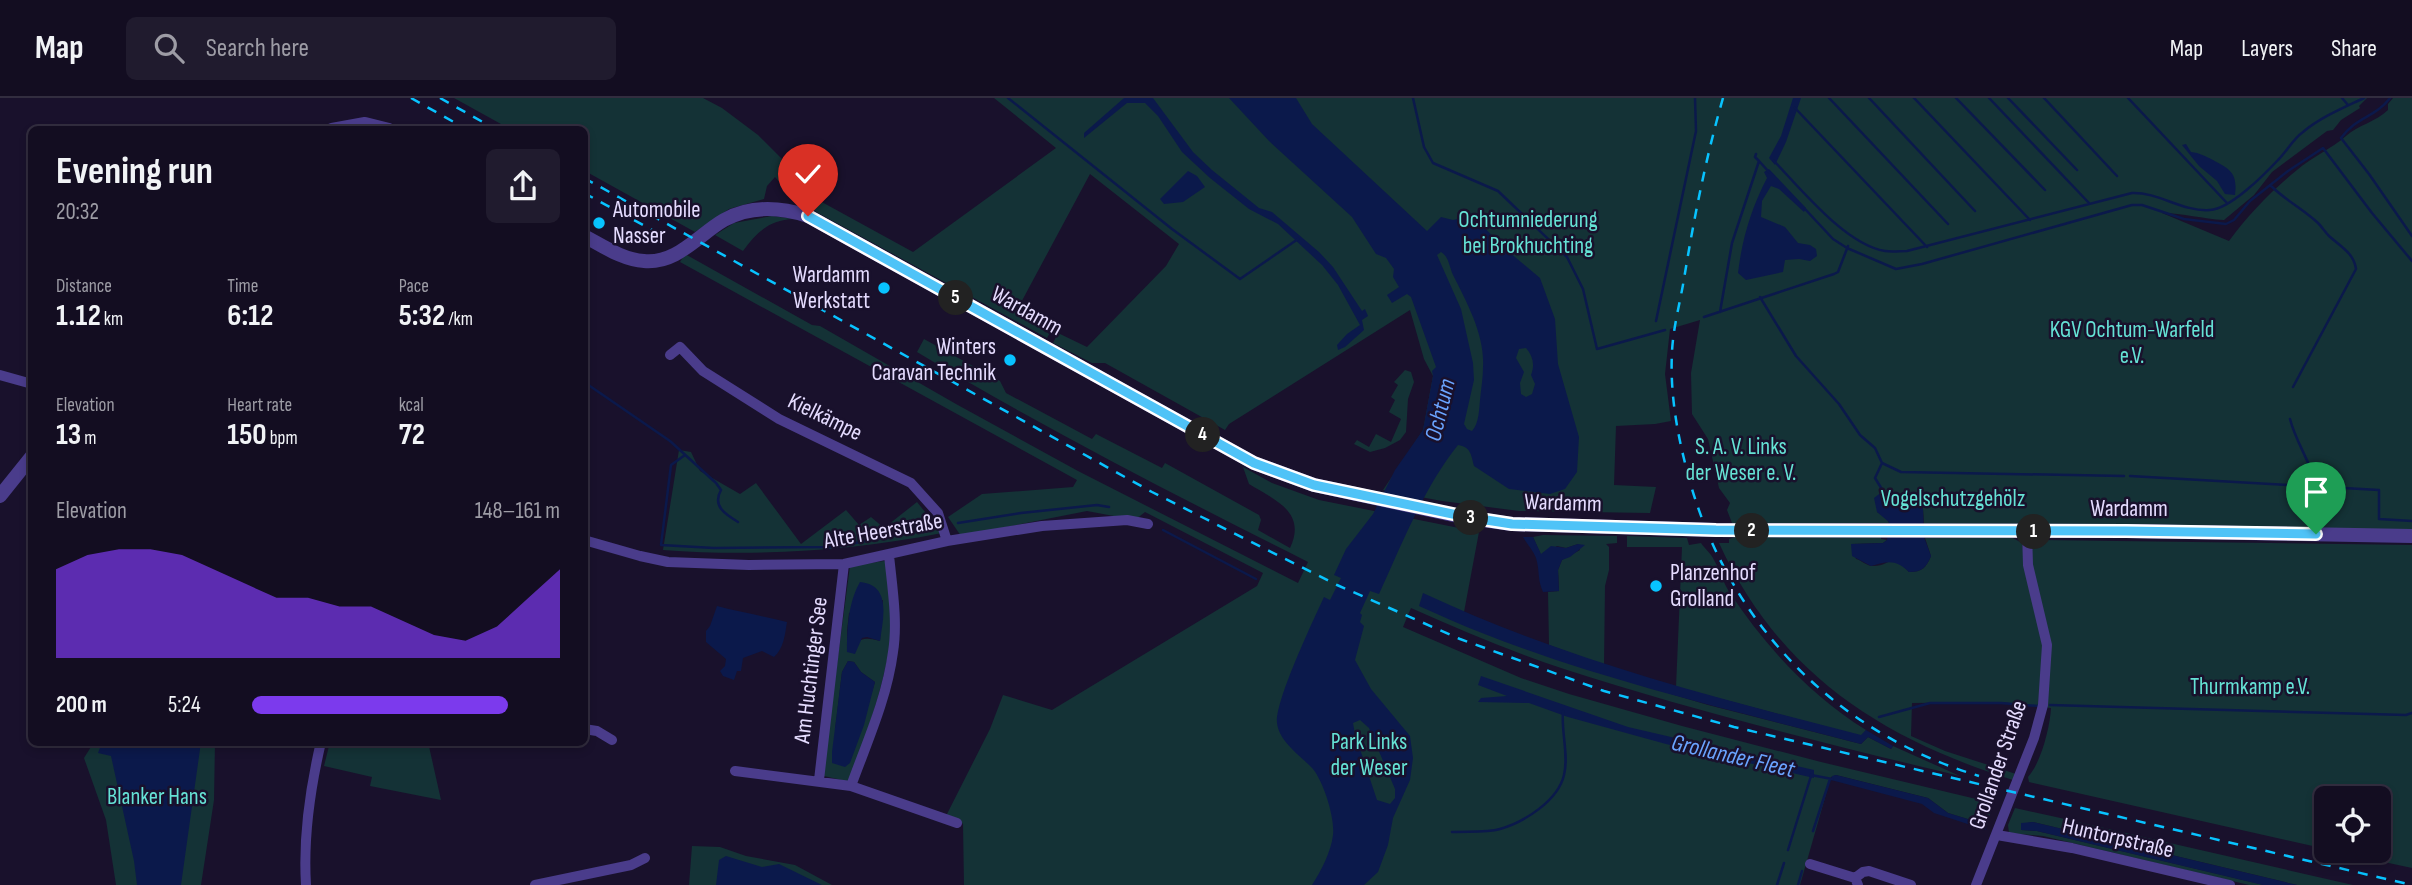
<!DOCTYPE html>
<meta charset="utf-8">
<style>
body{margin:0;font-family:"Sofia Sans Condensed",sans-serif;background:#201b2e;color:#f1f3f6;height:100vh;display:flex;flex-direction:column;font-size:26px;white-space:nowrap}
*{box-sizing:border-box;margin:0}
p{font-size:23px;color:#9d9ca5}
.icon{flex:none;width:38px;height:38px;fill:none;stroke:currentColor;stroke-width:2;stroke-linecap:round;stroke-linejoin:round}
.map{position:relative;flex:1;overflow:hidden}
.sheet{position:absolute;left:28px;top:28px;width:560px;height:620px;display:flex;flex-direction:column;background:#130d21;border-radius:10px;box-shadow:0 4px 10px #0003,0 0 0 2px #322d3f}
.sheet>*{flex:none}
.fabs{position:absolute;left:2314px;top:688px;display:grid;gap:14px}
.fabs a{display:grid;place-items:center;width:77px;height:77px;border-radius:10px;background:#130d21;box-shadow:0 4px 10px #0003,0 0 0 2px #322d3f;font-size:35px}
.pin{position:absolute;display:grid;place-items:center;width:60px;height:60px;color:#fff;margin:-72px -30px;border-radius:50% 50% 50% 0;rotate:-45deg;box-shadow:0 0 7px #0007}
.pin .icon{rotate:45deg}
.km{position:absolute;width:35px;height:35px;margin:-18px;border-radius:50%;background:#222;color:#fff;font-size:19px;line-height:35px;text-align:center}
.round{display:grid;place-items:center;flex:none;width:74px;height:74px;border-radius:10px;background:#201b2e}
.overview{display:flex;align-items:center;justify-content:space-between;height:119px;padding:0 28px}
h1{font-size:38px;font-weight:700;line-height:52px}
.stats{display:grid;grid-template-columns:repeat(3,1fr);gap:10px;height:119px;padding:7px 28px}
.stats div{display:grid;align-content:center}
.stats b{font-size:30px;font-weight:700}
.stats small{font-size:19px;font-weight:400}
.stats p{font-size:19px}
.chart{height:196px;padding:14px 28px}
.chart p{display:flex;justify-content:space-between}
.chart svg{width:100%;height:126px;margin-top:7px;fill:#7c3aed;opacity:.7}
ul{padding:0 28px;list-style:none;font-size:23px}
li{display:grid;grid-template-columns:112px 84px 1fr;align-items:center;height:52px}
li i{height:18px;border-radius:9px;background:#7c3aed}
header{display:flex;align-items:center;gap:42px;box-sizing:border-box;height:98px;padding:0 35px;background:#130d21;border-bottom:2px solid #322d3f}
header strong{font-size:33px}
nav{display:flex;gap:38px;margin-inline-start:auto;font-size:24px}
.search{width:490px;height:63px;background:#201b2e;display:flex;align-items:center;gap:18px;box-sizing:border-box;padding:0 24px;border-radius:10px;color:#9d9ca5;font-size:26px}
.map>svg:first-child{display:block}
</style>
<header>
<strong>Map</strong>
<div class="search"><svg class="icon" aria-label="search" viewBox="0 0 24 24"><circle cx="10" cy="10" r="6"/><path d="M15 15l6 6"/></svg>Search here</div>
<nav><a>Map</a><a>Layers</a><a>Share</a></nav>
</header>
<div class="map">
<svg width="2412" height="787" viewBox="0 0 2412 787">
<rect width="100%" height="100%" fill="#19112c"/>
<!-- green -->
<path fill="#143236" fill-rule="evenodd" d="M454 0H703L722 10 758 37 794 73 820 103 913 154 1056 50 994 0H2367L2359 8 2360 10 2341 22 2333 32 2327 33 2272 74 2254 97 2224 122C2203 121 2183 115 2162 115L2229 143C2248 117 2272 92 2297 72 2312 59 2331 51 2346 38 2358 27 2376 24 2388 12V6L2393 0H2412V434L2131 426 1924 427 1923 411 1906 395 1901 397 1894 394 1877 414 1886 419 1889 425H1732L1727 412 1730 405 1719 390 1708 341 1692 316 1691 275 1700 222 1670 231 1665 276 1671 323 1655 326 1616 328 1614 387 1656 389 1650 415 1519 413 1442 403 1383 392 1423 332 1433 278 1424 261 1410 212 1229 326 1225 332 1105 265H1092L1053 245 1058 235 1087 249 1166 168 1179 146 1090 76 1017 212 1052 231 1047 240 818 115 786 92 775 79 767 88 764 101 729 111 695 134 585 73 584 32 510 31Z
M772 118 794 121C769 122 757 134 743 153L715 137 734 125Z
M685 156 812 227 820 228 956 306 1078 373 1298 485 1308 464C1175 397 1044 330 917 254L924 241 1000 283 1006 295 1092 341 1096 336 1162 370 1165 365 1259 417 1261 422 1258 432 1290 450C1307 414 1275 402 1249 386L1243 369 1272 385 1319 402 1479 434 1464 514 1460 525 1581 569 1708 607 1861 646 1868 639 1891 651 1893 648 1960 678C1827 646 1694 613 1564 571 1512 554 1461 532 1411 510L1403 529 1521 580 1569 596 1682 628 1821 664 1993 705 1987 727 1948 715 1928 700 1836 677 1831 679 1800 787H964L963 726 958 721 946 718 990 631 1003 597 1052 612 1257 488 1263 475 1145 414 1135 422 1087 413 961 438 948 419 982 396 1073 389 1077 382 680 164Z
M1405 272 1411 274 1414 284 1408 301 1406 334 1400 342 1385 350 1370 354 1354 346 1357 342 1369 349 1376 336 1391 344 1401 321 1389 314 1395 302 1391 299 1398 287 1394 284Z
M679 352 691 354 700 373 740 396 756 385 801 446 846 412 859 427 871 419 884 430 917 404 942 435C850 453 757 459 663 452Z
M1543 437 1617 438V445L1606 446 1609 449V472L1605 488 1604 567 1549 547 1548 494 1559 493 1558 472 1562 462 1580 452 1578 446 1566 450 1557 448 1541 457 1533 439Z
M1881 437V441L1887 442 1883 445 1852 446 1856 461C1861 462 1867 468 1872 468 1891 469 1889 453 1909 474 1922 474 1926 470 1931 458L1925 440 2011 439 2022 445 2023 451H2031L2042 442 2412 447V770L2333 753 2378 752V700H2326V751L2029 684 2028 679C2041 665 2050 629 2051 610L2000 604 1912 605 1911 638 1945 653 2016 676 2013 682C1880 640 1779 575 1719 445H1729V441L1738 438Z
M1627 438 1687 440 1689 447 1701 445C1705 451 1711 455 1714 462 1720 472 1723 485 1730 495 1766 549 1811 598 1866 632L1861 638 1676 589 1682 449H1627Z
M884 463 887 465C888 493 893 524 889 552 881 597 865 640 849 683H846L824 678 823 672 850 468ZM883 502 880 543C861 538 861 541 847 554V533L849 515ZM848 563 854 564 861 574 875 584 869 604 835 632 842 574Z
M94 644H215L214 702 201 787H116L106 722 84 660Z
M330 644H428L441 702 370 688 372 679 324 668Z
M2015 710 2056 719 2353 787H2297L2033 724 2021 726V732L2037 733 2264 787H2249L2043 738 2009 735 2008 727Z
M692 748 720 749 746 758 795 767 832 787H689Z"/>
<!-- water -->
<path fill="#0b194b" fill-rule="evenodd" d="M1124 0H1153L1193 54 1212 72 1259 110 1272 114 1319 154 1333 169 1362 213 1365 211 1368 218 1362 222 1364 232 1345 249 1338 252 1337 247 1347 236 1360 227 1338 187 1322 167 1278 126 1249 111 1210 80 1182 54 1158 18 1145 5H1127L1084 40V35Z
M1229 0H1296L1312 26 1427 133 1441 119 1453 122 1466 119 1479 124 1503 149 1540 180 1555 221 1558 266 1579 339 1577 374 1565 391 1550 396 1509 391 1474 368C1471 357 1471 349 1458 347 1423 391 1402 446 1379 496L1370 493 1360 515 1362 517 1360 524 1364 528 1355 562 1371 591 1410 638 1413 660 1410 682 1393 720 1388 747 1378 774 1364 787H1312C1321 773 1331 754 1333 737 1335 720 1324 685 1313 671 1301 658 1279 644 1277 625 1275 603 1313 523 1324 499L1330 502 1341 480 1334 477 1346 451 1373 416 1395 372 1423 332 1433 278 1432 273 1436 269 1411 199 1407 196 1392 205 1387 197 1399 189 1393 179 1394 171 1386 160 1376 156 1352 119 1269 43ZM1441 154C1449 159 1449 168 1453 177 1467 205 1485 237 1483 269 1483 280 1481 291 1480 302 1479 312 1479 325 1472 333L1467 331 1464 326 1474 282 1473 265 1461 211 1437 157ZM1526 250C1533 258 1535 267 1531 277L1535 286 1532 296 1526 299 1521 296 1520 285 1524 274 1516 260 1519 251ZM1360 622 1369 630 1395 691V700L1390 706 1377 702 1355 636 1353 625Z
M1793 0H1801L1786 44 1775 67 1769 60 1781 38Z
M2186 46 2191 54C2200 55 2205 58 2213 62 2229 71 2238 74 2235 97L2225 96 2217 83 2199 68 2182 47Z
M1769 71 1806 110 1804 114 1779 91 1771 88 1762 103 1761 119 1785 129 1798 145 1810 147 1816 151 1817 158 1810 163 1799 161 1785 162 1783 174 1746 182 1738 175C1742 141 1751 111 1767 80L1764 74Z
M1188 73 1197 78 1205 89 1183 104 1164 106 1160 101Z
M1883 393 1894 394 1901 397 1906 395 1923 411 1924 439 1931 458C1926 470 1922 474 1909 474 1896 461 1888 463 1871 468L1852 458 1851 446 1883 445 1887 442 1889 424 1877 414 1874 400Z
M1523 439H1533L1541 456 1551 448 1566 450 1578 446 1585 447 1570 459 1562 462 1558 472 1559 493 1543 494C1537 481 1540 473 1536 460 1533 452 1527 446 1523 439Z
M860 484C892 487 883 521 880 543L867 539 862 540 855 556 847 554C847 531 848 505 860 484Z
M1423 495C1564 561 1712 599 1861 637L1866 632 1893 648 1891 651 1868 639 1861 646 1857 645C1731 612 1603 583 1482 535 1461 527 1440 517 1419 508Z
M717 508C740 514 763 518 787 524 785 536 784 550 774 559L762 553 743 560 741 573H737L734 582 723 578 720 573 725 568 726 561 706 544V533L710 528Z
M848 563 854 564 861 574 875 584 864 627 850 665 845 669 832 665V654L842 574Z
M1481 578 1628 629 1814 672V680L1666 646 1568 619 1529 605 1478 604 1481 600 1507 598 1478 587Z
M102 644H201L181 787H137L134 763 111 658 98 655Z
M1836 677 1928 700 1948 715 1987 727 1986 732 1934 715 1922 706 1831 682 1832 678Z
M2033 724 2297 787H2263L2037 733 2021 732V725Z
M726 758 762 769 779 766 822 787H716L719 762Z"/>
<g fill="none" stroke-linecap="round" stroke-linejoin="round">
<!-- stream -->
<path stroke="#0b194b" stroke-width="2.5" d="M1008 0 1172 131 1240 181 1298 141
M1413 0 1424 49 1433 65 1498 93 1567 159 1583 191 1597 251 1665 232
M1829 0 1948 126
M1869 0 1975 113
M1914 0 2030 122
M1956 0 2045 92
M1989 0 2089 105
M2008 0 2077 72
M2044 0 2117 78
M2128 0 2227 105
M2342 0 2348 7
M2390 0C2375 20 2357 18 2341 40L2369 76 2412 138
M1795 10 1927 149
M1759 63 1769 74
M1774 63C1801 91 1846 147 1885 153 1892 154 1900 153 1907 153L2132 95C2159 94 2182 114 2210 112 2230 111 2264 77 2278 62 2287 53 2293 41 2303 34 2321 19 2343 10 2364 0
M2270 87C2285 102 2303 111 2318 125 2322 129 2325 134 2329 138 2340 148 2354 155 2356 171L2293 289
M1805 111 1833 141 1847 150 1896 171 1922 166 2132 107H2142L2184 121 2226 126 2234 122 2250 103 2288 73 2323 50 2372 115 2412 163
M1760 199 1796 258 1839 306 1860 337 1875 350 1882 365 1875 380 1883 393
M1720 214 1732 145 1759 63 1755 59 1756 56
M1704 219 1834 176 1838 174 1848 148
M1656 223 1696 33 1695 0
M584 284 670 343 716 385 721 392C712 408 725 416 738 424
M2290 321C2296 345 2311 364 2316 388
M685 357 671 367 661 447 714 450 834 449 934 430
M1882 365 1901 374 2124 378
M2130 378 2379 392V421L2412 423
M958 425 1021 415 1097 407 1109 409
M1163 432 1256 481
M2050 607 2406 617 2412 615
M1879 619 1930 605H2001L2038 608
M1811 677 1832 681
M1813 733 1830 681
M1452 734C1467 733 1486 735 1500 731 1524 724 1558 703 1564 677 1569 657 1561 634 1563 613
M1788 752 1811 678
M1777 787 1784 765
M1798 787 1802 773"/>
<!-- minor -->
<path stroke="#4a3c8b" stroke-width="10" d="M670 257 680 249 703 273 779 321 911 385 938 415 947 443
M0 277 32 286
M584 442 640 458 668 464 749 467 844 466 947 443 1042 428 1127 422 1148 426
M584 631 597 633 612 642
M735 673 851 688 957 725
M819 682 844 466
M851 688C867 644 887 600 893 554 898 523 892 488 889 457
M1997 737 2072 750 2230 787
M1810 766 1855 780
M306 787C303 739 310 691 321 644
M535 787 631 767 645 760
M1858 787 1855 780 1863 774 1869 773 1911 787
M1976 787 2034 640 2043 607 2047 547 2028 467 2027 434"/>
<!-- tertiary -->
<path stroke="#4a3c8b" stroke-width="14" d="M332 32 365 26 389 32
M584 138C603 148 623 162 644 163 677 166 698 137 724 122 751 107 780 109 808 118L1254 365 1314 387 1467 420 1512 426 1715 432 2126 433 2412 438
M0 398 32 358"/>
<!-- rail -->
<path stroke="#08c3ff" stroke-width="2.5" stroke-dasharray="10 9" stroke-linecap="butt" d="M411 0 468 32
M440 0 497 32
M1723 0C1706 59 1694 120 1684 181 1680 205 1673 230 1672 254 1670 292 1676 329 1685 365 1721 516 1829 633 1979 678
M584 80 1152 394 1337 487 1460 541 1604 593 1734 629 2412 787
M584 95 654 133"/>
</g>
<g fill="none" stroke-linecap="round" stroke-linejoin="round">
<defs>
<path id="route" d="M808 118 1254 365 1314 387 1467 419 1512 426 1716 432 2126 433 2316 436"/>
</defs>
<!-- route casing -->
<use href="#route" stroke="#fff" stroke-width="14"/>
<!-- route -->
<use href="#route" stroke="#4fc3f7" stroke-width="9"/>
</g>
<!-- markers -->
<g fill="#08c3ff" stroke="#19112c" stroke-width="2.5">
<circle cx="599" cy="125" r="7"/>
<circle cx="884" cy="190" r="7"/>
<circle cx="1010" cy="262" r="7"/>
<circle cx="1656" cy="488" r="7"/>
</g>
<g text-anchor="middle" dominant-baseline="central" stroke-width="5" stroke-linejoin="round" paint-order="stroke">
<!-- poi labels -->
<g font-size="23" fill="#e5dcff" stroke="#19112c" text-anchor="start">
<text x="613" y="112">Automobile<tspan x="613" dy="26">Nasser</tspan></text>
<text x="870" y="177" text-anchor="end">Wardamm<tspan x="870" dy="26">Werkstatt</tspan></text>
<text x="996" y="249" text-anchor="end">Winters<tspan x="996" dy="26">Caravan Technik</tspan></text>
<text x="1670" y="475">Planzenhof<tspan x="1670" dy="26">Grolland</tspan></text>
</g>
<!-- park labels -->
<g font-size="23" fill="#65e2d5" stroke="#19112c">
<text x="1528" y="122">Ochtumniederung<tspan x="1528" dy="26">bei Brokhuchting</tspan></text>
<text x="2132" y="232">KGV Ochtum-Warfeld<tspan x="2132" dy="26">e.V.</tspan></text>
<text x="1741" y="349">S. A. V. Links<tspan x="1741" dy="26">der Weser e. V.</tspan></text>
<text x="1953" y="401">Vogelschutzgehölz</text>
<text x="2250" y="589">Thurmkamp e.V.</text>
<text x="1369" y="644">Park Links<tspan x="1369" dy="26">der Weser</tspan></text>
<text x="157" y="699">Blanker Hans</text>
</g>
<!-- street labels -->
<g font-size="23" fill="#e5dcff" stroke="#19112c">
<text transform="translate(1027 213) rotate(29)">Wardamm</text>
<text transform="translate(825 319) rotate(26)">Kielkämpe</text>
<text transform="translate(1563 405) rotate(2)">Wardamm</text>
<text x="2129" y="411">Wardamm</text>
<text transform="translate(883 433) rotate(-10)">Alte Heerstraße</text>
<text transform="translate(811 572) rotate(-83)">Am Huchtinger See</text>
<text transform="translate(1998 667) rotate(-71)">Grollander Straße</text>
<text transform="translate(2118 740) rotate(13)">Huntorpstraße</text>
</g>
<!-- water labels -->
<g font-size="24" font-style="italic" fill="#6aa4ff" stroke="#19112c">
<text transform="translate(1440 312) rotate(-76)">Ochtum</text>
<text transform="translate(1733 658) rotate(13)">Grollander Fleet</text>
</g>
</g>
</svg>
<div class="fabs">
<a><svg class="icon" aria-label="locate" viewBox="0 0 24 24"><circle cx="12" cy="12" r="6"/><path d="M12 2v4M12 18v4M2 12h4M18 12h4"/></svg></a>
</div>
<div class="pin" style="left:2316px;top:436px;background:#1e9e55"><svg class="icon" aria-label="arrive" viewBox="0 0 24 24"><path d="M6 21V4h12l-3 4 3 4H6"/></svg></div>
<div class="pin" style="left:808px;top:118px;background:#d93025"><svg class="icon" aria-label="check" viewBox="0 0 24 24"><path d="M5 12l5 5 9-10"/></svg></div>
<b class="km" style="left:2034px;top:434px">1</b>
<b class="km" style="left:1752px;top:433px">2</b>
<b class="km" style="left:1471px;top:420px">3</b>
<b class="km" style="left:1203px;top:337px">4</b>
<b class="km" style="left:956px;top:200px">5</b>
<section class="sheet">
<div class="overview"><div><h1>Evening run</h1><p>20:32</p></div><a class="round"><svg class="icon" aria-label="share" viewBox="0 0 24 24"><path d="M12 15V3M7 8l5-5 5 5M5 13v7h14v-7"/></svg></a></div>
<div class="stats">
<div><p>Distance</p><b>1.12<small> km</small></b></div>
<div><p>Time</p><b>6:12</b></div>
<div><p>Pace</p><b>5:32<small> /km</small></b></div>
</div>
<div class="stats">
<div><p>Elevation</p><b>13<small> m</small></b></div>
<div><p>Heart rate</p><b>150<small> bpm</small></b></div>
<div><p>kcal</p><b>72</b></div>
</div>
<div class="chart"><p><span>Elevation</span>148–161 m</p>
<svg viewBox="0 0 160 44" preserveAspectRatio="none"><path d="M0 44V13L10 8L20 6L30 6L40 8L50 13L60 18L70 23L80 23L90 26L100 26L110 31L120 36L130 38L140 33L150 23L160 13V44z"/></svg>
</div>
<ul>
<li><b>200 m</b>5:24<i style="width:83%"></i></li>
</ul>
</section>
</div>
